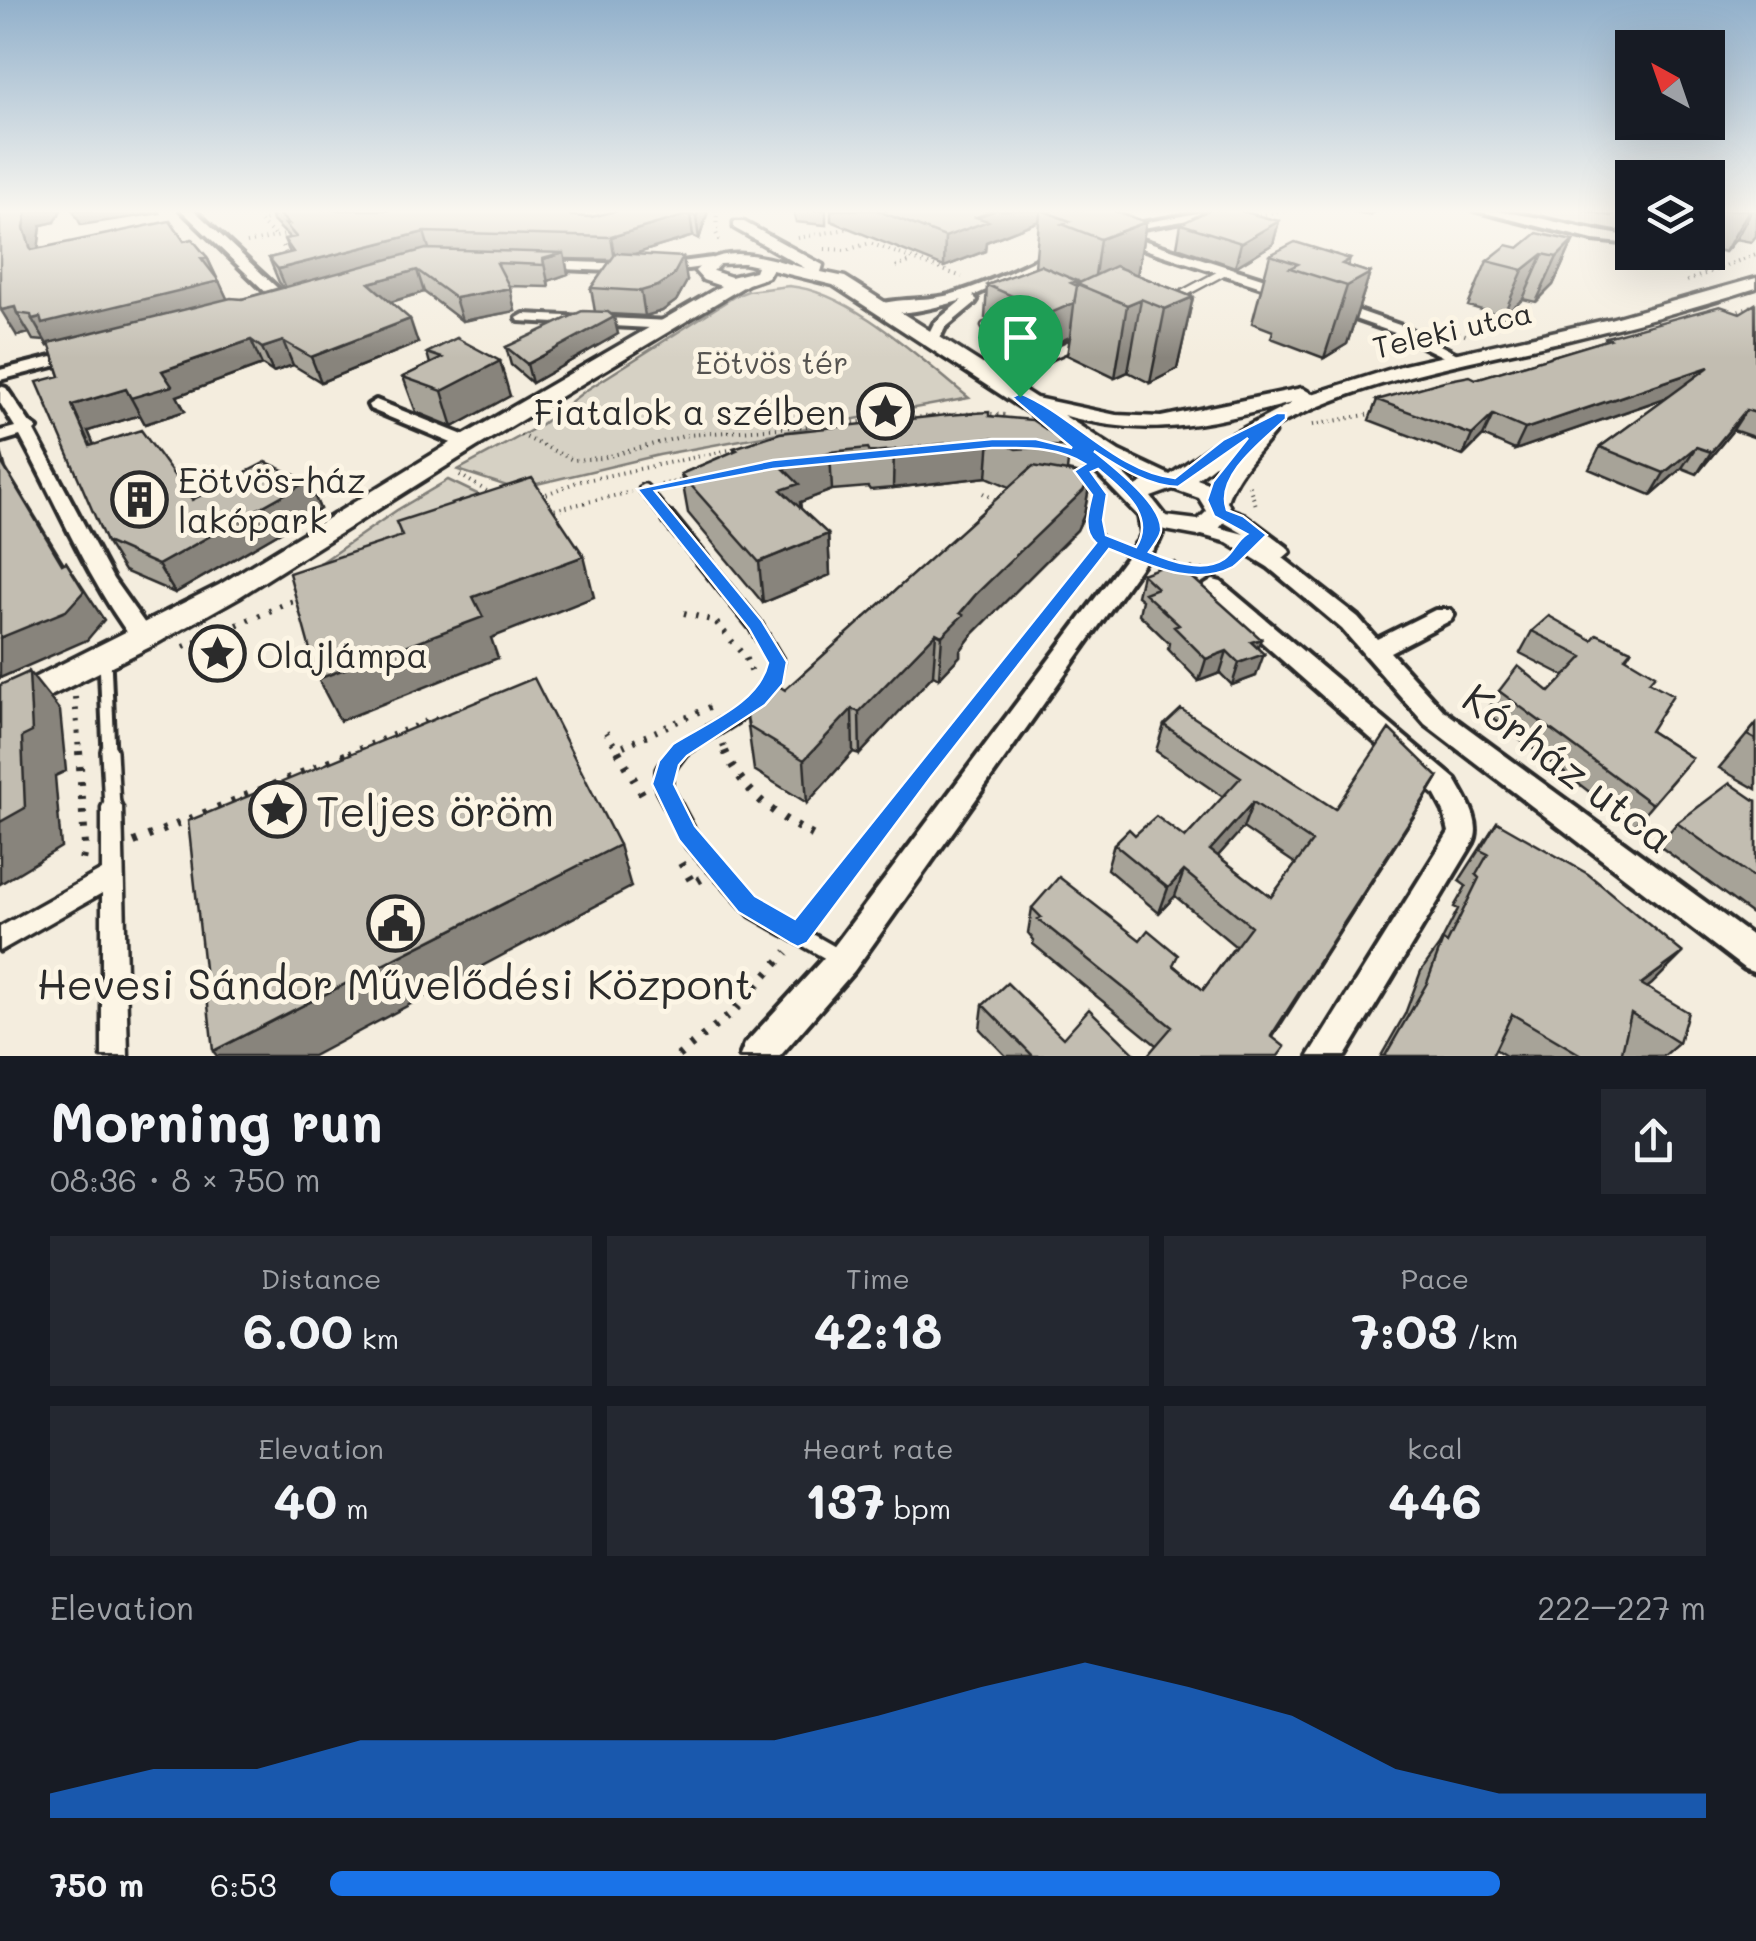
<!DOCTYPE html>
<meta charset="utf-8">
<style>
body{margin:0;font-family:Mali,sans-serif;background:#242831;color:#f1f3f6;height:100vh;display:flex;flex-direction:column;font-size:38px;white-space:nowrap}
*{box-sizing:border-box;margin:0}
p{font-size:32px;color:#9ea1a6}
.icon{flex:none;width:55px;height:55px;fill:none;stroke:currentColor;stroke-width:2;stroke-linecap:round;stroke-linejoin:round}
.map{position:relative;height:1056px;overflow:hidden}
.panel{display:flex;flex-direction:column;background:#171b24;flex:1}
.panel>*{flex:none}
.needle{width:65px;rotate:320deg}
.controls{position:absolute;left:1615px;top:30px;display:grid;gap:20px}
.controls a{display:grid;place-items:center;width:110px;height:110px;border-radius:0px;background:#171b24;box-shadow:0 10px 40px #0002;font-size:50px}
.pin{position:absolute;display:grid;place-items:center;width:85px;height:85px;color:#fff;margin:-102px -42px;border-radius:50% 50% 50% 0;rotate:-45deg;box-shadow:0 0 10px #0007}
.pin .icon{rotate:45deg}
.round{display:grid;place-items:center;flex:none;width:105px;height:105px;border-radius:0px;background:#242831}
.overview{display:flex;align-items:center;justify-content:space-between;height:170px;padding:0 50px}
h1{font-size:55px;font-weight:800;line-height:75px}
.stats{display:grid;grid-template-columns:repeat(3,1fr);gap:15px;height:170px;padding:10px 50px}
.stats div{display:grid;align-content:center;border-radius:0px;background:#242831;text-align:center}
.stats b{font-size:50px;font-weight:800}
.stats small{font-size:28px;font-weight:400}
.stats p{font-size:28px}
.chart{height:280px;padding:20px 50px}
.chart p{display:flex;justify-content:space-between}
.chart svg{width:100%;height:180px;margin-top:10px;fill:#1a73e8;opacity:.7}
ul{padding:0 50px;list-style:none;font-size:32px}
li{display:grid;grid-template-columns:160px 120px 1fr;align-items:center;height:75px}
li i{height:25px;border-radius:12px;background:#1a73e8}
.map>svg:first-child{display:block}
</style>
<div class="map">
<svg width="1756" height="1056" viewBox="0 0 1756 1056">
<rect width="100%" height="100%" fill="#f4edde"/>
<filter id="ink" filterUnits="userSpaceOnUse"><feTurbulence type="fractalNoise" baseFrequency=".01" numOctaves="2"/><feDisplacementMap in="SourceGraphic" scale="20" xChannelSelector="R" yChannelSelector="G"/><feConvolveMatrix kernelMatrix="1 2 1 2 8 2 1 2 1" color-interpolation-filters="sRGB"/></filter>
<g filter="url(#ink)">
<!-- built -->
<path fill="#e5dfd0" d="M1528 210H1632V229L1622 232Z"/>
<!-- green -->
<path fill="#d6d1c4" stroke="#807e78" stroke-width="2.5" d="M789 286C850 291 922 360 969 398L659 455 516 489 458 470 539 426 585 391 735 296 748 291Z
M448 480 492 501 296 580 397 510Z"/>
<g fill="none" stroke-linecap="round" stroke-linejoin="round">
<defs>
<path id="service-far3" d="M1175 298 1227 270
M985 326 1023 345
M1070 345 1078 342"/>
<path id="service-far2" d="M1018 343 1045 357 1076 343
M644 489 671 522"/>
<path id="service-far1" d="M669 519 755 625 777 662C767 712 712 726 677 753
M105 659 109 753"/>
<path id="service" d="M109 751 112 807
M679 751 664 771V789L693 843 755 910 838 957"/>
<path id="pedestrian" d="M112 798 119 801 122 807 128 1056H102V893L0 951V927L102 870V807L105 801Z"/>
<path id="minor" d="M181 210H194L289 299V305H279Z
M1215 210H1245L1120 232 1114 228Z
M1474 210C1527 210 1579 231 1632 236V244L1593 240Z
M1121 233 1293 288 1295 291 1283 294 1117 240 1115 237Z
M1052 252 1062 255 973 296 977 300 975 303 945 328 937 344H927L925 341 934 323 962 300C938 307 893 320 872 307 887 298 928 301 949 295 985 285 1018 268 1052 252Z
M712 258 718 262 717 265 658 273 651 269 658 265Z
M543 261 634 264 641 268 634 272 538 268 537 265Z
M1329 304H1339L1405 327 1465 358 1462 361H1452L1395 333 1329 310Z
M524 314 669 321 676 325 669 329 519 321 517 318Z
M80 350 85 352V358L0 380V370Z
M0 386 6 388 30 423 37 428 34 431 113 579 155 638 152 644H136C87 580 59 507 20 436L0 442V431L15 427 0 403Z
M376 400 473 439 476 443 473 447H461L370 409 368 405Z
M1220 506 1244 515 1287 547 1290 552 1283 558 1358 617 1377 639 1435 610H1451L1454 615 1451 620 1390 652 1443 710 1756 939V973L1745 969 1425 724 1342 629 1268 567 1227 542 1191 532 1188 528 1191 524 1198 522 1244 534 1213 516 1210 512Z
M1149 510 1159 516 1162 534 1159 541 854 971 780 1056H740L745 1044 832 949 1139 540 1142 534 1139 516Z
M1213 580 1221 582 1455 779C1465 797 1483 822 1473 843L1345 1056H1309L1449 832 1444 812 1435 795 1205 592 1202 587Z"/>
<path id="tertiary" d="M734 222H744L823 265 821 272 845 277 1036 398 1116 415 1161 417 1302 388 1312 394 1404 365 1610 319 1756 278V288C1693 308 1628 326 1564 341 1464 363 1362 380 1271 429L1274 433C1256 456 1237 472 1227 501L1232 512 1218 530 1198 536 1149 527 1093 469 1090 464 1098 458 833 285 772 270 768 277 748 284 475 448 239 597 154 645 0 721V695L219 585 459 438 721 286 703 280 695 271C724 240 769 259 805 268L734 228ZM743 263 757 266 755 271 731 277 713 271 720 264ZM1292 403 1214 444 1170 475 1119 451 1063 415C1151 440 1206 424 1292 403ZM1231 453 1210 484 1197 479 1229 454ZM1118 468 1145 481 1136 486ZM1173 489 1199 498 1207 511 1198 520 1166 516 1151 497Z"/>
</defs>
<!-- service-far3 casing -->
<use href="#service-far3" stroke="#2b2b2b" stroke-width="11"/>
<!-- service-far2 casing -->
<use href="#service-far2" stroke="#2b2b2b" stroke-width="15"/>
<!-- service-far1 casing -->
<use href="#service-far1" stroke="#2b2b2b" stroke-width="19"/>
<!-- service casing -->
<use href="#service" stroke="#2b2b2b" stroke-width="22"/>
<!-- pedestrian casing -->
<use href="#pedestrian" stroke="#2b2b2b" stroke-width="7"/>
<!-- minor casing -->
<use href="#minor" stroke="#2b2b2b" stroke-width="8"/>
<!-- tertiary casing -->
<use href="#tertiary" stroke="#2b2b2b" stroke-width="7"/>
<!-- path-far2 -->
<path stroke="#2b2b2b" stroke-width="4" stroke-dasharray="1 5" stroke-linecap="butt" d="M717 210 716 233 720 242
M1253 216 1287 210
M277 217 260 222 277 237
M798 238 856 227
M247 243 290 234
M283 246 286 254 283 258
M825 249 846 250 870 243 962 277
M896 267 912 261
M1687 281 1756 254
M1733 312 1756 305
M1436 325 1468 336
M1313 425 1376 413
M521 435 573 460 602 458 688 435 976 413 1006 415
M460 475 493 495
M661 485 685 480
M1249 486 1257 508
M983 493 1001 503
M541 496 577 482 739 448
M549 511 631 492
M1097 522 1100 497"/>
<!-- path-far1 -->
<path stroke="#2b2b2b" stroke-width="6" stroke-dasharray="2.5 9" stroke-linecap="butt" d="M1179 568 1203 571
M684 613 715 621 745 657 753 675
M184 647 298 599
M75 697 79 753
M606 732 617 749
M723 745 726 753
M349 753 434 718 438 721
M619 753 617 749 716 704
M940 753 1106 542 1096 532 1097 519"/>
<!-- path -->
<path stroke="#2b2b2b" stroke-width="8" stroke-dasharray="4 11" stroke-linecap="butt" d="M79 751 85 846 81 865
M618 751 644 797
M725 751C743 793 778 818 818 838
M134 842 355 751
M681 863 693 884 701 879
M811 918 942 751
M678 1056 733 1012 787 952"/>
<!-- service-far3 -->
<use href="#service-far3" stroke="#fcf5e5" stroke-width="6"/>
<!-- service-far2 -->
<use href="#service-far2" stroke="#fcf5e5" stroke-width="9"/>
<!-- service-far1 -->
<use href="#service-far1" stroke="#fcf5e5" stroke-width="11"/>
<!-- service -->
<use href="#service" stroke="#fcf5e5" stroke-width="15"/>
<!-- pedestrian -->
<use href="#pedestrian" fill="#fcf5e5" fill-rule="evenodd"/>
<!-- minor -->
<use href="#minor" fill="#fcf5e5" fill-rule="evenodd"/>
<!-- tertiary -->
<use href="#tertiary" fill="#fcf5e5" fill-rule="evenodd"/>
</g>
<!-- wall -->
<path fill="#a7a398" stroke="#2b2b2b" stroke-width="2.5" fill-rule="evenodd" d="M0 210H61L55 222 41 225 38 248 184 241 207 257 227 299H242L283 287 279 282 269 258 290 253 284 239 290 238 273 221 268 210H566L571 216 591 217 707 214 699 239 693 236 634 254 687 281 676 301 662 311 645 316 611 314 618 334 532 383 511 365 506 347 595 312 591 288 611 260 565 259 568 274 548 281 549 287 509 286 515 311 462 321 424 292 391 302 418 343 321 382 293 365 273 372 262 365 177 396 185 411 145 424 140 415 88 431 94 445 192 500 308 481 320 509 175 593 124 571 106 542 60 376 50 345 48 346 45 341 33 340 29 333 17 336Z
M793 210H826V225L796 222Z
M831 210H1112L1146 222 1137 275 1193 297 1177 369 1150 383 1128 372 1115 378 1067 355 1070 337 1047 347 985 318 987 285 1035 267 1039 221 986 242 985 251 944 267 831 221Z
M1349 210H1377L1369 215Z
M1583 210H1618L1611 216Z
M1709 210H1756V236L1751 242 1736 239 1725 252 1708 248Z
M1279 221 1273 244 1235 267 1177 247 1181 224Z
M1573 241 1553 285 1536 302 1523 299 1503 316 1468 306 1487 261 1519 248Z
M1270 255 1350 259 1348 266 1370 273 1347 344 1324 358 1271 338 1273 331 1252 323Z
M1756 305V438L1733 430 1697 474 1682 468 1651 495 1589 469 1600 447 1669 397 1515 450 1483 436 1463 456 1369 420 1377 400 1476 379 1604 341 1606 337 1740 313Z
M457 338 510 396 453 427 416 412 403 377 430 364 427 353Z
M989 416 1070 445 1067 471 1091 476 1084 515 1077 530 972 635 960 651V656L939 678 933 675 860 754 853 752 807 803 754 770 746 712 785 690 1010 487 987 477 893 488 870 490 868 487 832 490 800 502 801 509 828 534 830 575 763 603 688 513 681 474 735 451 734 448Z
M1142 574 1258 648 1256 676 1232 685 1220 673 1199 681 1168 649 1169 643 1139 614 1142 600 1137 596Z
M1532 631 1592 640 1631 650 1626 658 1649 682 1650 731 1692 758 1634 826 1486 713 1499 691 1550 692 1565 676 1520 653Z
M1756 724V789L1719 768Z
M1164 725 1335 809 1438 777 1423 802 1273 1037 1156 1045 1033 944 1034 940 1028 933 1032 908 1174 966 1203 990 1235 946 1175 896 1159 913 1107 869 1114 844 1135 835 1185 838 1223 797 1156 751ZM1243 828 1296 864 1271 897 1218 856Z
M1756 801V917L1658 845 1677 823Z
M1497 822 1683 953 1647 988 1679 1043 1664 1056H1506L1495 1049 1492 1056H1381L1405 1014 1421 971 1439 946 1458 909 1454 907 1466 886 1459 881Z
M983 1005 1063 1038 1137 1056H1006L980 1029Z"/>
<!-- shaded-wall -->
<path fill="#88847c" stroke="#2b2b2b" stroke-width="2.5" d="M27 210H61L55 222 41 225 38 252 31 250 24 228Z
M73 210H157L159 213 81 225Z
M699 210H707V214L699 239 696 217Z
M996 210H1041L1039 221 986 242 985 251 944 267 945 237 976 217Z
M1749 210H1752L1736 239 1725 252Z
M690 214 693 236 615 260 611 237Z
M1279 221 1273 244 1235 267 1241 243Z
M1146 222 1135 288 1093 290 1100 239Z
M424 232 431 255 288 293 278 269Z
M1573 241 1553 285 1536 302 1557 257Z
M564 253 568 274 548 281 549 287 543 259Z
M1543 254 1523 299 1503 316 1523 270Z
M207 257 218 282 201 258Z
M683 257 687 281 676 301 662 311 645 316 641 291Z
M417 270 424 292 377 306 369 283Z
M1370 273 1347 344 1324 358 1347 286Z
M219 281 231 307 48 346 32 319Z
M1077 281 1070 337 1047 347 1051 313 1071 283Z
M510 288 515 311 462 321 455 298Z
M1193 297 1177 369 1150 383 1165 309Z
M1141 299 1128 372 1115 378 1127 305Z
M15 307 17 313 29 333 17 336 1 310Z
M614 317 618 334 532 383 527 364Z
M410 319 418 343 321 382 311 357Z
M251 340 262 365 177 396 185 411 145 424 131 398 162 371Z
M283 341 293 365 273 372 262 348Z
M500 361 510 396 453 427 442 391Z
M1709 367 1697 387 1515 450 1525 429Z
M126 389 140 415 88 431 106 473 90 446 72 405Z
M1746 410 1733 430 1697 474 1711 452Z
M1493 415 1483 436 1463 456 1472 435Z
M990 438 987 477 893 488 894 450Z
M1696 447 1682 468 1651 495 1664 473Z
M0 448 6 469 82 593 0 470Z
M830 452 832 490 800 502 802 523 781 490 783 468Z
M1091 476 1084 515 1077 530 972 635 960 651V656L939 678 942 636 976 594Z
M308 481 320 509 175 593 158 565Z
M828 534 830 575 763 603 759 562Z
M584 556 594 597 491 638 498 658 340 721 318 679 473 597Z
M66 562 104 620 87 640 0 678V638Z
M936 633 933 675 860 754 859 712Z
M1261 639 1254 657 1264 654 1256 676 1232 685 1239 663 1251 642Z
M1227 651 1220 673 1199 681 1206 659Z
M29 672 60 711 66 771 55 776 61 847 0 884V822Z
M852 709 853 752 807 803 804 760Z
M1438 777 1423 802 1260 1056 1271 1036Z
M1253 802 1243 828 1200 876 1210 850Z
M619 845 631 887 313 1056H217L213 1051Z
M1184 871 1175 896 1159 913 1168 888Z
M1683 953 1652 984 1611 1014 1641 984Z"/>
<!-- building -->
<path fill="#c2bdb1" stroke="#2b2b2b" stroke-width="2.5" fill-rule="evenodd" d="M0 210H27L24 228 31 250 170 221 184 241 192 239 207 257 201 258 219 281 42 324 40 317 32 319 31 315 17 313 15 307 1 310 0 307Z
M275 210H566L571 216 591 217 620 210H699L696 217 690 214 611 237 424 232 278 269 269 258 293 252 284 239 296 237 285 224H289Z
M876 210H996L976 217 988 221 945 237Z
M1041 210H1112L1146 222 1100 239 1062 224 1070 221Z
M1209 210H1237L1279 221 1241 243 1181 224Z
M1537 233 1573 241 1557 257 1543 254 1523 270 1487 261 1507 245 1519 248Z
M1295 242 1350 259 1342 264 1370 273 1347 286 1290 268 1298 264 1270 255Z
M426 249 564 253 543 259 544 265 497 263 510 288 455 298 417 270 369 283 410 319 311 357 283 341 262 348 251 340 162 371 172 386 131 398 126 389 72 405 90 446 141 430 192 500 266 462 308 481 158 565 106 542 37 382 60 376 49 343 231 298 242 299Z
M616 253 683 257 673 276 658 286 641 291 591 288Z
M1040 265 1077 281 1071 283 1077 286 1074 303 1051 313 987 285Z
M1115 266 1193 297 1165 309 1141 299 1127 305 1077 284Z
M1755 304 1756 413 1746 410 1711 452 1696 447 1664 473 1600 447 1709 367 1525 429 1493 415 1472 435 1377 400 1444 381 1470 376 1476 379 1610 339 1606 337 1720 306 1740 313Z
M582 311 608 312 614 317 527 364 506 347Z
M457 338 500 361 442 391 403 377 442 358 427 353Z
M989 412V416L1032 420 1070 445 1016 449 990 438 894 450 870 452 868 448 830 452 783 468 799 484 781 490 828 534 759 562 681 474 737 450 734 448 780 433 947 415Z
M0 460 62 564 66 562 84 591 66 611 0 638Z
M1033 466 1091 476 1083 491 976 594 960 613 963 615 942 636 936 633 859 712 852 709 804 760 749 727 746 712 776 684 785 690Z
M532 478 584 556 473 597 483 617 318 679 289 573 402 536 396 522Z
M1175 562 1261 639 1251 642 1264 654 1239 663 1227 651 1206 659 1174 627 1179 625 1144 593 1157 588 1142 574Z
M1549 616 1592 640 1597 634 1631 650 1625 657 1655 675 1649 682 1673 695 1650 731 1692 758 1652 804 1499 691 1518 666 1550 692 1583 657 1532 631Z
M29 672 32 732 22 737 25 808 0 822V685Z
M534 678 619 845 213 1051 188 821Z
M1181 709 1335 809 1389 729 1438 777 1271 1036 1285 1047 1278 1056H1147L1172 1027 1038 919 1041 917 1032 908 1059 877 1140 940 1148 930 1178 955 1173 965 1203 990 1251 926 1184 871 1168 888 1114 844 1129 829 1135 835 1156 816 1185 838 1241 777 1164 725ZM1253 802 1312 842 1271 897 1210 850Z
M1756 724V740L1747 735Z
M1730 783 1756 801V879L1677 823Z
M1497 822 1588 874 1683 953 1641 984 1688 1012 1679 1043 1631 1013 1621 1056H1583L1512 1014 1492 1056H1385L1427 983 1443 940 1447 943 1479 878 1476 875 1488 854 1480 850Z
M1007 983 1063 1038 1089 1009 1137 1056H1033L983 1005Z"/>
</g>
<!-- sky -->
<linearGradient id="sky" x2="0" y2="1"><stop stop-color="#91b0cb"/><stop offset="0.59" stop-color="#faf7f0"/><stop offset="1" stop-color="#faf7f0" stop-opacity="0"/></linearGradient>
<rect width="1756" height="358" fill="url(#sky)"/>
<!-- route -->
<path fill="#1a73e8" stroke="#fff" stroke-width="2.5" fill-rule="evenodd" d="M1020 393C1072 414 1117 472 1175 478L1223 440 1277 413H1286V419C1265 439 1214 476 1227 510L1243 516 1267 535C1261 540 1237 565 1233 567 1192 588 1148 564 1109 549L931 777 807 943 798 947 790 943 738 912 679 840 652 784 659 761 673 744C706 723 759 703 768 663L749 629 637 489 773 460 992 439H1036L1072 448 1015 400 1013 397ZM1248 438 1213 482 1207 500 1214 516 1247 534C1236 541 1234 552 1224 559 1203 573 1170 561 1149 552 1153 546 1160 538 1161 531 1164 505 1112 466 1094 451 1119 467 1147 486 1178 487ZM992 448C1024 448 1056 446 1085 464L1074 471 1092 495C1088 511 1082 531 1096 543L795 919 755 896 695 826 674 784 679 765 687 756 765 705 783 684 787 662 762 621 655 491 773 469ZM1098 469C1122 489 1156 515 1136 547L1106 535 1103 520 1107 494 1091 472Z"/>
<!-- icons -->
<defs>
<symbol id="sight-ring" viewBox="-11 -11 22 22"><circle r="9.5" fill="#fcf5e5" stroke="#2b2b2b" stroke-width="1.5"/><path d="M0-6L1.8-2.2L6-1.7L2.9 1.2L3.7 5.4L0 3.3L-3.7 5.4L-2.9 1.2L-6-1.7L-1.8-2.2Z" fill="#2b2b2b"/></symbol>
<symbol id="building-ring" viewBox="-11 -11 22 22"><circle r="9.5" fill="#fcf5e5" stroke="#2b2b2b" stroke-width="1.5"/><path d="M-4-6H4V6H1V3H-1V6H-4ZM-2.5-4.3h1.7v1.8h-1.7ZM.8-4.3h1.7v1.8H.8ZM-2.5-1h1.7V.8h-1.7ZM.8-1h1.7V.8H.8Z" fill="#2b2b2b"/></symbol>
<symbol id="civic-ring" viewBox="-11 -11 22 22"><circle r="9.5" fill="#fcf5e5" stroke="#2b2b2b" stroke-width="1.5"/><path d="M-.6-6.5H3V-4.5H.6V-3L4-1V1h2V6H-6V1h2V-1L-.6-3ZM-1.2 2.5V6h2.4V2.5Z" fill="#2b2b2b"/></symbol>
</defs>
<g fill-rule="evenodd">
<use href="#sight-ring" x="854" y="380" width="63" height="63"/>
<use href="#building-ring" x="108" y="468" width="63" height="63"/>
<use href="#sight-ring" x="186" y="622" width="63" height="63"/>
<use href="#sight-ring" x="246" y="778" width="63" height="63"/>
<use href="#civic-ring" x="364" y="892" width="63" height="63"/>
</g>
<g text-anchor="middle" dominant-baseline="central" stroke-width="10" stroke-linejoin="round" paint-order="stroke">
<!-- far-street labels -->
<g font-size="30" fill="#2b2b2b" stroke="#fcf5e5">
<text transform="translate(1452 329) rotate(-13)">Teleki utca</text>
</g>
<!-- far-park labels -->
<g font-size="30" fill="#565451" stroke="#fcf5e5">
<text x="772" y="362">Eötvös tér</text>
</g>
<!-- poi labels -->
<g font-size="35" fill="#2b2b2b" stroke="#fcf5e5" text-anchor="start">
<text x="846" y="411" text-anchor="end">Fiatalok a szélben</text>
<text x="178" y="479">Eötvös-ház<tspan x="178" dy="40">lakópark</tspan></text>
<text x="256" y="654">Olajlámpa</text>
</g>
<!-- near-street labels -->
<g font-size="42" fill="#2b2b2b" stroke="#fcf5e5">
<text transform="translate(1569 767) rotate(37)">Kórház utca</text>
</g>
<!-- near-poi labels -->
<g font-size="42" fill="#2b2b2b" stroke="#fcf5e5" text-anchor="start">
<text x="316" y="810">Teljes öröm</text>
<text x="395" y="983" text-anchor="middle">Hevesi Sándor Művelődési Központ</text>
</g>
</g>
</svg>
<div class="controls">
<a><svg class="needle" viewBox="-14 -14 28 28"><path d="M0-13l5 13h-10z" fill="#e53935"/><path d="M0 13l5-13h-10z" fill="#9ea1a6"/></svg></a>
<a><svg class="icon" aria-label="layers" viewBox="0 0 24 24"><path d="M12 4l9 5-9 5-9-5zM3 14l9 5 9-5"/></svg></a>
</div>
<div class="pin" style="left:1020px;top:397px;background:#1e9e55"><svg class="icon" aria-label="arrive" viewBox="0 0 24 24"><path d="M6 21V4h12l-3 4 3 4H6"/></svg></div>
</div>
<section class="panel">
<div class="overview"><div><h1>Morning run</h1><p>08:36 · 8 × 750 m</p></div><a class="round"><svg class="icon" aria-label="share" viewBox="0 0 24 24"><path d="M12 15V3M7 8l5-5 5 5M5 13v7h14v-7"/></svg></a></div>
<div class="stats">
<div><p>Distance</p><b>6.00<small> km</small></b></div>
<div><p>Time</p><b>42:18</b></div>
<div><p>Pace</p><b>7:03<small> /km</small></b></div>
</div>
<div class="stats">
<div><p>Elevation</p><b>40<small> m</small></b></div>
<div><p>Heart rate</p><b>137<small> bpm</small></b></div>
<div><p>kcal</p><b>446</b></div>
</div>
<div class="chart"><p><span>Elevation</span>222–227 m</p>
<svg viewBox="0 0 160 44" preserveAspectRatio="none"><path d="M0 44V38L10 32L20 32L30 25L40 25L50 25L60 25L70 25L80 19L90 12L100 6L110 12L120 19L130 32L140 38L150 38L160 38V44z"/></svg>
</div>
<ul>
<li><b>750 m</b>6:53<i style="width:85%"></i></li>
</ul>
</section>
